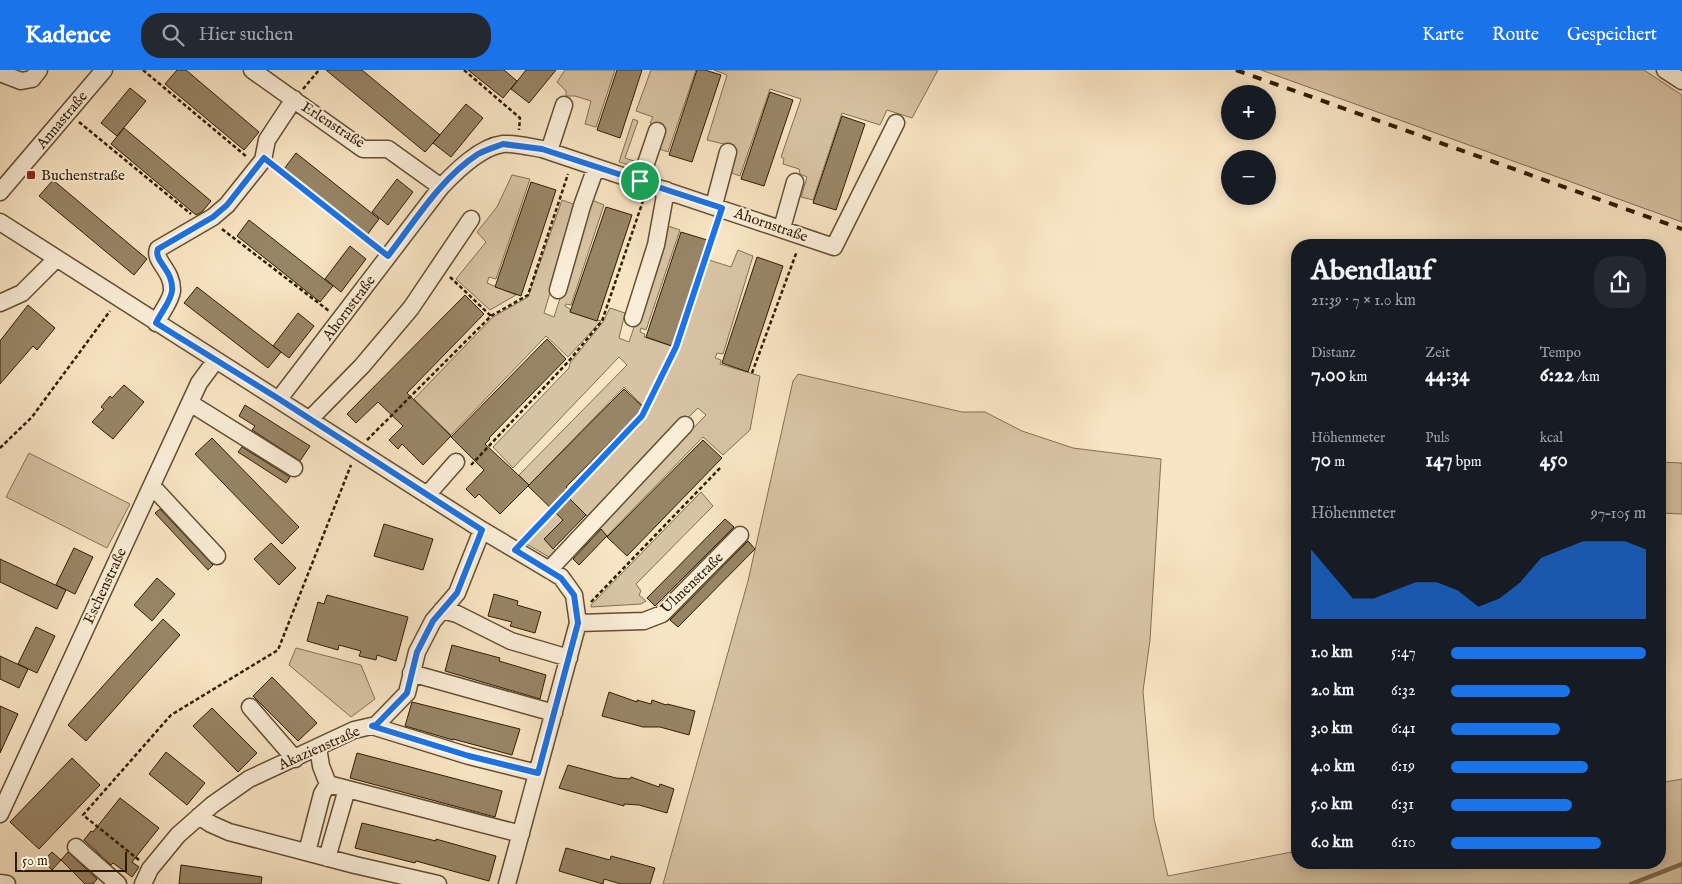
<!DOCTYPE html>
<html lang="de">
<meta charset="utf-8">
<style>
body{margin:0;font-family:"IM FELL English",serif;background:#242831;color:#f1f3f6;height:100vh;display:flex;flex-direction:column;font-size:19px;white-space:nowrap}
*{box-sizing:border-box;margin:0}
p{font-size:16px;color:#9ea1a6}
.icon{flex:none;width:28px;height:28px;fill:none;stroke:currentColor;stroke-width:2;stroke-linecap:round;stroke-linejoin:round}
.map{position:relative;flex:1;overflow:hidden}
.drawer{position:absolute;left:1291px;top:169px;width:375px;height:630px;display:flex;flex-direction:column;background:#171b24;border-radius:20px;box-shadow:0 2px 12px #0003}
.drawer>*{flex:none}
.tools{position:absolute;left:1221px;top:15px;display:grid;gap:10px}
.tools a{display:grid;place-items:center;width:55px;height:55px;border-radius:50%;background:#171b24;box-shadow:0 2px 12px #0003;font-size:25px}
.scale{position:absolute;left:15px;bottom:12px;width:112px;box-sizing:border-box;padding-left:5px;border:2px solid #2f1c00;border-top:0;font-size:14px;line-height:18px;white-space:nowrap;color:#2f1c00;-webkit-text-stroke:4px #fbeed9;paint-order:stroke}
.pin{position:absolute;display:grid;place-items:center;width:42px;height:42px;color:#fff;margin:-21px;border:2px solid #fff;border-radius:50%;box-shadow:0 1px 5px #0007}
.round{display:grid;place-items:center;flex:none;width:52px;height:52px;border-radius:20px;background:#242831}
.overview{display:flex;align-items:center;justify-content:space-between;height:85px;padding:0 20px}
h1{font-size:28px;font-weight:700;line-height:38px}
.stats{display:grid;grid-template-columns:repeat(3,1fr);gap:8px;height:85px;padding:5px 20px}
.stats div{display:grid;align-content:center}
.stats b{font-size:21px;font-weight:700}
.stats small{font-size:14px;font-weight:400}
.stats p{font-size:14px}
.chart{height:140px;padding:10px 20px}
.chart p{display:flex;justify-content:space-between}
.chart svg{width:100%;height:90px;margin-top:5px;fill:#1a73e8;opacity:.7}
ul{padding:0 20px;list-style:none;font-size:16px}
li{display:grid;grid-template-columns:80px 60px 1fr;align-items:center;height:38px}
li i{height:12px;border-radius:6px;background:#1a73e8}
header{display:flex;align-items:center;gap:30px;box-sizing:border-box;height:70px;padding:0 25px;background:#1a73e8;color:#fff}
header strong{font-size:24px}
nav{display:flex;gap:28px;margin-inline-start:auto;font-size:18px}
.search{width:350px;height:45px;background:#242831;display:flex;align-items:center;gap:12px;box-sizing:border-box;padding:0 18px;border-radius:20px;color:#9ea1a6;font-size:19px}
.map>svg:first-child{display:block}
</style>
<header>
<strong>Kadence</strong>
<div class="search"><svg class="icon" aria-label="search" viewBox="0 0 24 24"><circle cx="10" cy="10" r="6"/><path d="M15 15l6 6"/></svg>Hier suchen</div>
<nav><a>Karte</a><a>Route</a><a>Gespeichert</a></nav>
</header>
<div class="map">
<svg width="1682" height="814" viewBox="0 0 1682 814">
<rect width="100%" height="100%" fill="#f9e5c4"/>
<filter id="stains"><feTurbulence type="fractalNoise" baseFrequency=".004" numOctaves="4"/><feColorMatrix values="0 0 0 0 .2 0 0 0 0 .09 0 0 0 0 .02 0 0 0 .5 -.17"/></filter>
<radialGradient id="worn" r=".72"><stop offset=".6" stop-color="#630" stop-opacity="0"/><stop offset="1" stop-color="#630" stop-opacity=".3"/></radialGradient>
<!-- green -->
<path fill="#d7c3a3" stroke="#837052" d="M565 0H615L596 57 585 54 591 31 575 26H566V21L557 12Z
M651 0H696L668 82 660 79 665 62 662 61 663 57 650 53 653 47 636 41Z
M714 0H938L912 48 887 40 880 55 842 43 813 130 801 127 807 107 800 104 799 99 783 94 784 89 781 87 801 29 770 19 740 106 729 102 737 81 727 79 728 75 707 70 727 5Z
M1261 0H1644L1682 25V152Z
M633 49 638 51 625 88 637 92 636 97 619 92Z
M512 105 530 109 496 209 489 207 487 213 516 225 490 240 456 209 486 172 477 162 497 137Z
M562 130 576 135 544 243 554 247 592 130 604 135 571 235 566 234 565 236 570 239 571 242 601 251 568 287 546 266 451 365 414 329 493 247 528 227Z
M662 154 680 160 646 260 641 258 640 262 645 264 644 267 674 277 645 338 624 317 529 415 519 405 627 295 619 287 513 398 493 377 569 298 570 293 603 252 610 238 625 243 619 268 629 272 664 169Z
M738 180 753 186 723 284 717 283 715 288 721 290 720 294 760 306 750 360 723 385 703 367 607 466 598 457 706 345 698 338 587 446 577 436 544 469 559 484 554 490 525 473 643 350 678 277 709 190 731 197Z
M798 304 962 342H985L1022 361 1073 378 1161 389 1150 570 1143 621 1154 749 1168 806 1297 781 1298 792H1660V713L1682 709V814H663L748 511 793 311Z
M29 383 130 434 107 478 6 427Z
M1660 392 1682 393V444L1660 443Z
M701 422 713 436 636 514 641 521 639 525 646 531 641 534 591 537V535Z
M296 578 361 595 375 629 351 647 289 595Z"/>
<g fill="none" stroke-linecap="round" stroke-linejoin="round">
<!-- stream -->
<path stroke="#7f6c4d" stroke-width="4.5" d="M1631 814 1682 794"/>
</g>
<!-- building -->
<path fill="#988566" stroke="#2f1c00" d="M177 0H186L259 62 244 80 165 14Z
M326 0H362L440 65 425 82Z
M468 0H504L517 11 503 28Z
M526 0H556L529 33 511 19Z
M617 0H642L620 68 597 60Z
M697 0H705L721 5 692 92 669 85Z
M130 18 146 31 117 66 101 53Z
M770 22 793 30 764 116 741 109Z
M466 34 483 48 451 87 433 73Z
M842 46 865 54 836 140 813 133Z
M124 58 211 131 202 142 196 145 111 74Z
M296 83 379 149 367 165 284 99Z
M397 109 413 122 388 155 372 142Z
M53 110 147 189 134 205 39 126Z
M531 112 556 120 521 226 495 217Z
M606 137 632 145 597 251 570 242Z
M249 150 333 216 320 232 237 166Z
M681 162 707 170 672 276 646 267Z
M350 176 366 189 341 222 325 209Z
M757 187 783 196 748 302 722 293Z
M197 217 281 282 268 298 184 233Z
M465 225 484 244 407 323 451 366 423 395 402 374 398 379 389 370 403 356 378 332 356 353 347 344Z
M28 235 55 258 37 280 33 276 0 314V271Z
M298 243 314 256 289 288 273 276Z
M547 269 566 289 489 368 490 369 485 374 529 415 500 444 479 424 475 428 466 419 484 400 451 367Z
M124 315 144 332 113 369 92 352 104 339 101 337 110 326 112 328Z
M624 319 644 338 566 417 568 418 563 422 586 445 553 479 544 469 563 450 528 416Z
M245 335 310 376 300 391 252 360 255 356 239 346Z
M212 368 299 457 282 474 195 384Z
M703 370 722 388 627 486 607 467Z
M242 377 290 407 286 413 238 382Z
M160 439 213 495 208 500 155 443Z
M725 449 734 457 655 536 647 528Z
M384 454 433 469 423 500 374 486Z
M601 459 607 466 579 495 573 489Z
M748 471 755 479 678 557 670 550Z
M271 473 296 498 279 515 254 489Z
M74 478 93 487 75 524 56 515Z
M0 489 66 520 57 539 0 512Z
M157 508 175 524 152 551 134 535Z
M494 524 518 531 517 535 541 542 535 563 510 556 512 552 488 546Z
M327 525 408 547 396 591 377 585 376 590 359 586 361 581 339 575 338 580 307 571 318 532 324 534Z
M163 549 180 565 86 671 68 655Z
M36 557 55 566 37 603 18 594Z
M452 575 500 588 499 591 546 605 540 629 445 601Z
M0 586 28 599 19 618 0 609Z
M272 607 317 653 298 671 253 626Z
M609 622 637 632V630L651 634 652 630 666 635 667 634 695 641 689 665 660 657H643L602 646Z
M412 632 520 659 512 685 453 669V670L405 656Z
M0 636 18 644 0 683Z
M212 638 257 683 238 702 193 656Z
M166 682 205 713 187 735 149 704Z
M357 683 502 721 495 747 350 708Z
M72 688 100 715 39 779 10 752Z
M568 695 616 708 630 709 631 707 659 717 660 714 674 719 667 743 639 735 624 734V736L559 718Z
M120 728 159 758 132 792 139 797 132 807 113 793 111 795 84 770 91 761 93 762Z
M362 753 436 771V769L496 786 489 811 416 791 415 793 355 778Z
M566 778 610 790 611 786 655 798 650 814H621L604 809 603 814 559 801Z
M52 782 61 790 52 800 43 791Z
M68 782 97 809 93 814H85L61 790Z
M181 795 262 807 261 814H179Z"/>
<g fill="none" stroke-linecap="round" stroke-linejoin="round">
<defs>
<path id="minor" d="M252 0 363 79H388L441 117
M1665 0 1682 11
M0 3 21 11 32 9 39 0
M549 81 564 35
M640 111 657 61
M0 122 104 0
M714 135 728 82
M0 152 482 460 561 507 574 525 578 553
M782 158 795 112
M558 220 582 136 596 97
M0 233 22 223 56 189
M633 248 656 175 666 120
M156 253C160 244 171 231 172 221 173 200 153 191 158 179L213 147 227 135 263 90 267 70 294 29
M279 329 441 117C456 101 480 77 503 74 515 73 530 77 542 79L834 177 896 53
M190 333 294 398
M310 349 362 296 411 238 471 149
M152 416 217 486
M427 425 456 392
M549 500 685 355
M442 540 457 544 511 571 569 588
M411 603 554 643
M250 637 295 689
M372 656 469 686 537 703
M318 677 321 696 328 714 521 764
M0 744 199 313 216 290
M199 746 211 754 229 762 355 795 438 814
M76 777 118 814
M307 782 322 724 328 714
M327 788 347 719
M0 813 7 814
M143 814 150 799 178 765 212 735 249 709 354 660 376 655 407 623 417 582 433 551 457 523 482 460
M507 814 578 553 644 551 662 544 740 465"/>
</defs>
<!-- minor casing -->
<use href="#minor" stroke="#624e31" stroke-width="19"/>
<!-- path -->
<path stroke="#2f1c00" stroke-width="2.5" stroke-dasharray="4 2.5" stroke-linecap="butt" d="M143 0 247 87
M464 0 520 48 519 60
M303 19 319 0
M79 52 191 144
M275 97 377 177
M222 159 329 241
M450 207 491 246
M752 303 797 181
M367 370 491 246 528 225 568 104
M0 378 32 347 110 241
M471 395 568 292 602 251 644 128
M526 468 643 346 676 277 717 154
M591 532 721 397
M139 790 83 745 171 645 278 580 351 395"/>
<!-- minor -->
<use href="#minor" stroke="#fbeed9" stroke-width="16"/>
<!-- rail -->
<path stroke="#2f1c00" stroke-width="4" stroke-dasharray="9 9" stroke-linecap="butt" d="M1236 0 1682 159"/>
</g>
<g fill="none" stroke-linecap="round" stroke-linejoin="round">
<defs>
<path id="route" d="M503 74 542 79 722 138 676 277 642 346 515 480 561 508 574 525 578 553 538 703 469 686 372 656 376 655 407 623 417 582 433 551 457 523 482 460 279 329 156 253C160 244 171 231 172 221 174 200 153 191 158 179L213 147 227 135 264 88 388 186C415 151 440 109 478 84 485 80 495 77 503 74Z"/>
</defs>
<!-- route casing -->
<use href="#route" stroke="#fff" stroke-width="10"/>
<!-- route -->
<use href="#route" stroke="#1a73e8" stroke-width="6"/>
</g>
<!-- markers -->
<rect fill="#8f2418" stroke="#fbeed9" stroke-width="2" x="26" y="100" width="10" height="10" rx="2.5"/>
<g text-anchor="middle" dominant-baseline="central" stroke-width="4" stroke-linejoin="round" paint-order="stroke">
<!-- street labels -->
<g font-size="15" fill="#2f1c00" stroke="#fbeed9">
<text transform="translate(62 50) rotate(-50)">Annastraße</text>
<text transform="translate(333 55) rotate(33)">Erlenstraße</text>
<text transform="translate(771 155) rotate(19)">Ahornstraße</text>
<text transform="translate(349 238) rotate(-53)">Ahornstraße</text>
<text transform="translate(692 513) rotate(-44)">Ulmenstraße</text>
<text transform="translate(105 516) rotate(-65)">Eschenstraße</text>
<text transform="translate(319 678) rotate(-24)">Akazienstraße</text>
</g>
<!-- poi labels -->
<g font-size="15" fill="#2f1c00" stroke="#fbeed9" text-anchor="start">
<text x="41" y="105">Buchenstraße</text>
</g>
</g>
<rect width="100%" height="100%" filter="url(#stains)"/>
<rect width="100%" height="100%" fill="url(#worn)"/>
</svg>
<div class="tools">
<a>+</a>
<a>−</a>
</div>
<div class="scale">50 m</div>
<div class="pin" style="left:640px;top:111px;background:#1e9e55"><svg class="icon" aria-label="arrive" viewBox="0 0 24 24"><path d="M6 21V4h12l-3 4 3 4H6"/></svg></div>
<section class="drawer">
<div class="overview"><div><h1>Abendlauf</h1><p>21:39 · 7 × 1.0 km</p></div><a class="round"><svg class="icon" aria-label="share" viewBox="0 0 24 24"><path d="M12 15V3M7 8l5-5 5 5M5 13v7h14v-7"/></svg></a></div>
<div class="stats">
<div><p>Distanz</p><b>7.00<small> km</small></b></div>
<div><p>Zeit</p><b>44:34</b></div>
<div><p>Tempo</p><b>6:22<small> /km</small></b></div>
</div>
<div class="stats">
<div><p>Höhenmeter</p><b>70<small> m</small></b></div>
<div><p>Puls</p><b>147<small> bpm</small></b></div>
<div><p>kcal</p><b>450</b></div>
</div>
<div class="chart"><p><span>Höhenmeter</span>97–105 m</p>
<svg viewBox="0 0 160 44" preserveAspectRatio="none"><path d="M0 44V10L10 22L20 34L30 34L40 30L50 26L60 26L70 30L80 38L90 34L100 26L110 14L120 10L130 6L140 6L150 6L160 10V44z"/></svg>
</div>
<ul>
<li><b>1.0 km</b>5:47<i style="width:100%"></i></li>
<li><b>2.0 km</b>6:32<i style="width:61%"></i></li>
<li><b>3.0 km</b>6:41<i style="width:56%"></i></li>
<li><b>4.0 km</b>6:19<i style="width:70%"></i></li>
<li><b>5.0 km</b>6:31<i style="width:62%"></i></li>
<li><b>6.0 km</b>6:10<i style="width:77%"></i></li>
</ul>
</section>
</div>
